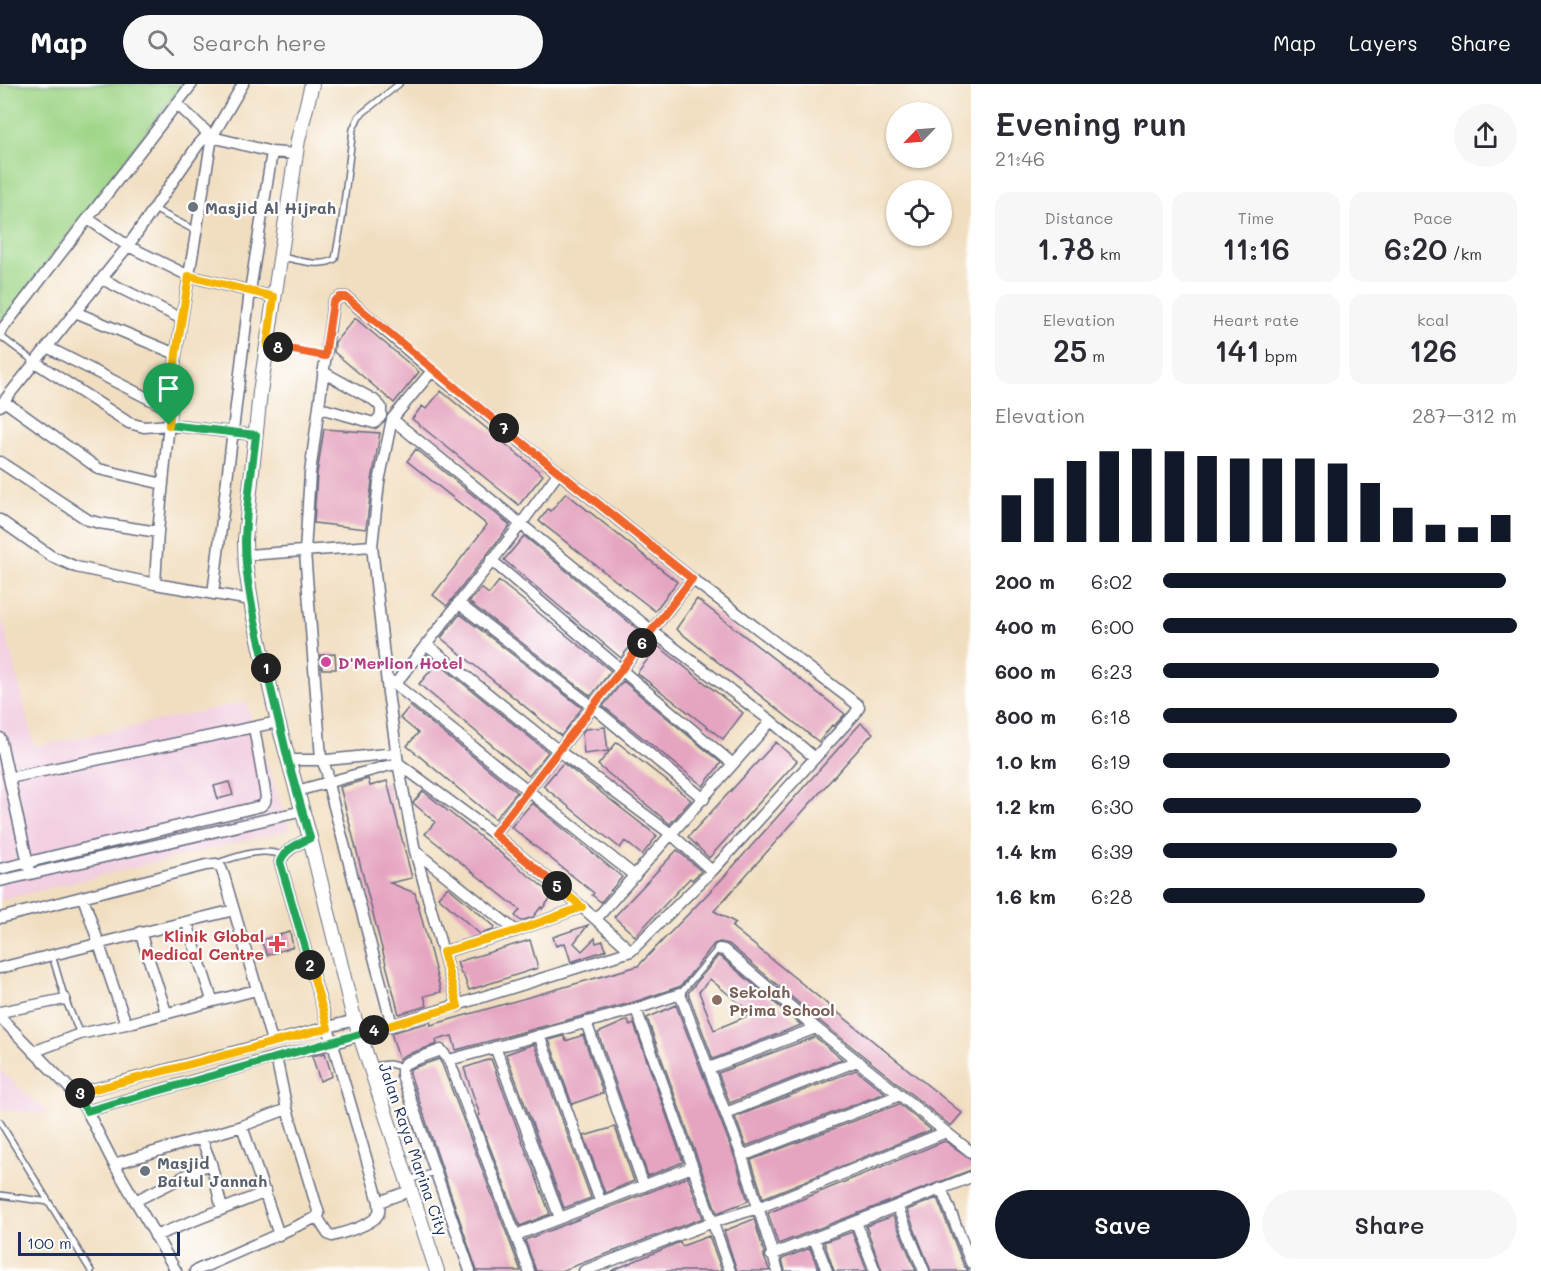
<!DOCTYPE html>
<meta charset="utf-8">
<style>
body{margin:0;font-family:Mali,sans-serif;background:#f7f7f7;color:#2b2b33;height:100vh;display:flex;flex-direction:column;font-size:22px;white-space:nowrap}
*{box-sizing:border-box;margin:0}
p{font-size:20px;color:#7c7c81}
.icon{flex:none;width:33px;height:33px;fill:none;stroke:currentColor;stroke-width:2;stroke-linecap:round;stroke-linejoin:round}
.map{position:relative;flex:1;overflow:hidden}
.details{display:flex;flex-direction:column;background:#fff;width:570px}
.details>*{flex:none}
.needle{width:39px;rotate:245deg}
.fabs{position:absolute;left:886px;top:18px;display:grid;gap:12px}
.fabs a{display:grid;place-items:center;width:66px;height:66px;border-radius:50%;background:#fff;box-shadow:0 2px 4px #0004;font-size:30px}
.scale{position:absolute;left:18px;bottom:15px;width:162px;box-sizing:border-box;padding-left:6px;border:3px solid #1b2f5e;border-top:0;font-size:16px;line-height:21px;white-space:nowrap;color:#1b2f5e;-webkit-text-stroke:4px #fff;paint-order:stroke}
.pin{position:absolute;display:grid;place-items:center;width:51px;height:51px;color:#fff;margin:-62px -26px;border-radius:50% 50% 50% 0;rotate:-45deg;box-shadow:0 0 6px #0007}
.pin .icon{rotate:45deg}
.km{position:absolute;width:30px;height:30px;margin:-15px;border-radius:50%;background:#222;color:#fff;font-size:16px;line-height:30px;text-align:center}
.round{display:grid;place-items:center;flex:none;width:63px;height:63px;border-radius:32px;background:#f7f7f7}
.overview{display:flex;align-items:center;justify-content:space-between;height:102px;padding:0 24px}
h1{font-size:33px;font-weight:600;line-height:45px}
.stats{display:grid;grid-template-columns:repeat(3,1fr);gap:9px;height:102px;padding:6px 24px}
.stats div{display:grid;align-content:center;border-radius:15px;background:#f7f7f7;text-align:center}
.stats b{font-size:30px;font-weight:600}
.stats small{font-size:16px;font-weight:400}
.stats p{font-size:16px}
.chart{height:168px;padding:12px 24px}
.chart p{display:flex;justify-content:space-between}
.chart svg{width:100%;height:108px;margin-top:6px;stroke:#111827;stroke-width:6}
.button{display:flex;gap:12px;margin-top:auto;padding:12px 24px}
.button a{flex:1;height:69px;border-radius:36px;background:#111827;color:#fff;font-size:24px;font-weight:600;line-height:69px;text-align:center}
.button a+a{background:#f7f7f7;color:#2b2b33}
ul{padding:0 24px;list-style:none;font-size:20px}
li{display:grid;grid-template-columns:96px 72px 1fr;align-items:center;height:45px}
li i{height:15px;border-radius:8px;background:#111827}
header{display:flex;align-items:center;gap:36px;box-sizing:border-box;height:84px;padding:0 30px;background:#111827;color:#fff}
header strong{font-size:28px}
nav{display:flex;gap:33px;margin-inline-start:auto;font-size:21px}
.search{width:420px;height:54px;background:#f7f7f7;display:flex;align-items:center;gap:15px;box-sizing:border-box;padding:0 21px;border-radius:33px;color:#7c7c81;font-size:22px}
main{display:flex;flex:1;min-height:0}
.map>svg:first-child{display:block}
</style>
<header>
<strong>Map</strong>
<div class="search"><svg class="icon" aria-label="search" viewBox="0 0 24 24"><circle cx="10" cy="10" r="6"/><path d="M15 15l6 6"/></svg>Search here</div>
<nav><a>Map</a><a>Layers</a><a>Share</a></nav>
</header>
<main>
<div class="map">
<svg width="971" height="1187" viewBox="0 0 971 1187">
<rect width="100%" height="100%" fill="#fff"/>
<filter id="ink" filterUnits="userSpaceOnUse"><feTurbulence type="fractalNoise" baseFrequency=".0167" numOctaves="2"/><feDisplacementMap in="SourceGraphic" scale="12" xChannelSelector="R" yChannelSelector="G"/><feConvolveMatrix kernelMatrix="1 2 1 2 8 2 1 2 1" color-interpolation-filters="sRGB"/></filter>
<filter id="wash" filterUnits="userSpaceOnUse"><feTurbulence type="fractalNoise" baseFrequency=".008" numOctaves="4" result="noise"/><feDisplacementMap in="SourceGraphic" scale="24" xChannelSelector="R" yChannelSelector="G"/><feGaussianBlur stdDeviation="1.35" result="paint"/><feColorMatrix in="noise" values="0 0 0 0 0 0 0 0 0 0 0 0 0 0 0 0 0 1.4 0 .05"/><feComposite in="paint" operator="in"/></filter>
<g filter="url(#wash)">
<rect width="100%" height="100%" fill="#f1dec0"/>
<!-- built -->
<path fill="#f2cfe1" d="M0 527 35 663 246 618 290 746 0 816Z
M0 986 49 1030 0 1026Z"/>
<!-- green -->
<path fill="#9fd587" stroke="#5d8272" stroke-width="1.5" d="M0 0H183L0 240Z"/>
<g id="blocks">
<!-- building -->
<path fill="#e5a4c0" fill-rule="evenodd" d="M355 234 419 288 394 319 334 268 335 258Z
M441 307 543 391 519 421 412 335 422 322 426 325Z
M324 345 380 349 372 397 366 445 314 439 317 390Z
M416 365 510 441 447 522 433 511 487 441 407 377Z
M566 409 677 498 655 527 539 437 548 425 551 427Z
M524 452 641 548 621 574 504 476Z
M499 497 611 587 591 612 469 518 481 504 489 510Z
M697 515 845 630 834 642 832 641 819 658 676 545Z
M460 530 582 624 561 652 441 554Z
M658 562 743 629 723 655 637 589Z
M335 570 336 585H322L320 571Z
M428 571 548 668 529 692 419 600 431 586 422 579Z
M623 597 721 679 703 702 603 622Z
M410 622 517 708 495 735 407 662 418 649 400 634Z
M861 639 873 649 714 827 736 839 732 843 962 1029 951 1042 821 938 729 860 720 858 714 860 681 902 634 918 456 966 452 952 436 956 437 960 403 972 399 975 391 949 430 938 431 941 638 882 721 796Z
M605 643 608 667 584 670 582 649 585 645Z
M617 658 691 716 670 740 598 681Z
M776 658 797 677 709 774 688 753Z
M563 679 657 752 642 771 625 757 620 764 543 702Z
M368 695 370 702 387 697 412 794 390 799 415 809 441 908 424 912 427 922 399 930 340 703Z
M229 698 233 711 218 715 214 702Z
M423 707 553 811 542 825 541 823 533 833 521 837 515 832 520 826 425 750 435 738 413 719Z
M532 719 622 793 601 818 592 811 594 809 511 743Z
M677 766 701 787 692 796 690 794 635 852 614 833Z
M448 803 495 843 493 846 480 850 438 813Z
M588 841 574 859 582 867 595 854 596 859 603 857 606 866 571 878 565 859 556 862 553 853Z
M290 848 293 863 267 871 261 856Z
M530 856 538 884 469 906 463 890H461L457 878Z
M718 872 721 873 801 941 713 975 688 909ZM710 895 752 930 714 946 699 908Z
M676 921 735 1074 748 1117 717 1129 647 934Z
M628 936 630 942 634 940 683 1078 648 1092 598 949Z
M583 951 603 1009 572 1020 549 956 564 952 566 957Z
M815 953 842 975 730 1019 718 989Z
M534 960 591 1114 564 1124 506 970Z
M325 969 332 992 320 997 312 972Z
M439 975 442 980 521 1187H477L410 990V985Z
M491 975 550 1130 520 1142 478 1032 480 1031 464 984Z
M856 986 885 1009 746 1062 735 1033Z
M899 1020 931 1046 763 1114 751 1076Z
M615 1043 634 1097 605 1109 584 1052Z
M945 1057 971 1075V1086L778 1160 768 1129Z
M688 1093 703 1134 561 1187H536L525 1156Z
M937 1114 964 1182 969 1187H931L907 1126Z
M893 1132 916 1187H882L866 1142Z
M754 1135 764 1168V1173L770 1187H737L724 1147Z
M852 1148 867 1187H834L824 1158Z
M709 1152 722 1187H611L680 1158 682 1162Z
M810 1164 819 1187H785L782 1175Z"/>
</g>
</g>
<g filter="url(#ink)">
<use href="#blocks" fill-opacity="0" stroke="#666c80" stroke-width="1.5"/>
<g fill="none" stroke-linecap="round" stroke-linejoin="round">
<defs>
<path id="service" d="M154 125 196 147
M282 173C296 176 322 184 335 175L342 136 353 45 359 32 399 0
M0 252 35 278
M268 262 325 272
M217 779C239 772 260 763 283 771
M52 871 65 915 80 950
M680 910 716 867 719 865
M371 982 389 980 402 983
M0 1038 91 1187
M409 1096 435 1088
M0 1111 49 1118"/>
<path id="minor" d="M177 20 212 53 272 68 296 70
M88 135 128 162 189 192 274 213
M102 195 182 235
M75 228 176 270
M0 248 192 0
M47 263 171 326
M35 278 129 339 144 343 169 341 256 351
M432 287 392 335 379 398 372 462 388 609 398 679 415 767 458 922
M4 317 99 385 163 400
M0 322 128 162 198 61 208 50
M320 324 374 339 381 332V323L374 316 323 288
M392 335 652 547 771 637 815 674
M0 378 88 436 99 439 158 448
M0 436 51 472 76 483 155 500 251 516
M246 471 372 462
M491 476 733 680
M155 500 158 448 176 270 212 53 243 0
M213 510 250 207 272 68
M458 519 593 623 704 715
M426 560 559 667 671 750 712 787
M387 594 635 792
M396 599 521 440 559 388
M0 654 29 784
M288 676H327L396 669
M9 694 278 638
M297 707 398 679 494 750 582 823 631 867 712 787 855 630 859 623 858 621 692 495 432 287 346 213H340L333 218 310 389 305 468 321 674 327 688 328 700 392 941
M494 750 692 495
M310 754C299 760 285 765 280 778L379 1118C379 1122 381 1128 377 1132 371 1141 343 1149 332 1152L328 1150 317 1133
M415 767 516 847
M0 785 261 722 265 718 266 713 254 643
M0 797 303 727
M83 813 126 940
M0 834 206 781 216 780 221 784 224 792 272 957
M596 835 771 637
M187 839 212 916
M140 848 166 928
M719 865 724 866 816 944 971 1068
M443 868 516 847 582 823
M0 884 234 826
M636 925 730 1187
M0 928 65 915
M0 933 75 1010 87 1027 114 1080 176 1187
M586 938 644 1102
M539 951 601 1119
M495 963 560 1134
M33 968 80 950 126 940 256 906
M449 976 636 925 680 910 742 1072 778 1187
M709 984 816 944
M75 1010 355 936
M87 1027 276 973 334 959 631 867
M726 1029 857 977
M242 1042 279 1151
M201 1054 211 1079 222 1125
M742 1072 900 1011
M114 1080 242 1042 287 1025
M941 1104 971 1179
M135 1117 211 1079
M379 1118 412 1106
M897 1122 924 1187
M856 1138 875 1187
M516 1151 692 1083
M155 1152 266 1108
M814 1154 827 1187
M771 1171 971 1093
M195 1187 315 1134 319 1130 287 1025 276 973
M470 1187 402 991V983L406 979 441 966 449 976 529 1187
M584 1187 713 1138 758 1124 946 1048"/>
<path id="secondary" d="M312 0 298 56 260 308 245 456 246 485 253 529 278 638 310 754 352 927 437 1187"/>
</defs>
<!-- service casing -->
<use href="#service" stroke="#666c80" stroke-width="8"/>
<!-- minor casing -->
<use href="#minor" stroke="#666c80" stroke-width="13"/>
<!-- secondary casing -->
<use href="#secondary" stroke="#666c80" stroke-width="16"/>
<!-- service -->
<use href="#service" stroke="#fff" stroke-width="5"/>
<!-- minor -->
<use href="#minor" stroke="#fff" stroke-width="10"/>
<!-- secondary -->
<use href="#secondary" stroke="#fff" stroke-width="14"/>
</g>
</g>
<g fill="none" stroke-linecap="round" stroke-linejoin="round" filter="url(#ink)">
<defs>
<path id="split-1" d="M169 341 256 351C252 386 246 422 245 457 245 500 256 542 266 584"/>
<path id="split-2" d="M266 584 288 676 310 754C299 760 285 764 280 778L310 881"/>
<path id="split-3" d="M80 1009 328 944 310 881"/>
<path id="split-4" d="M80 1009 75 1010 87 1027 374 946"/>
<path id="split-5" d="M374 946 458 922 443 868 516 847 582 823 557 802"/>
<path id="split-6" d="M557 802 494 750 642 559"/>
<path id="split-7" d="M504 344 692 495 642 559"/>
<path id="split-8" d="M278 263 325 272 333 218 340 213H346L504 344"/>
<path id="split-9" d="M169 341 176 270 189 192 274 213 267 262 278 263"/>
</defs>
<!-- split-1 casing -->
<use href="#split-1" stroke="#fff" stroke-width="12"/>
<!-- split-2 casing -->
<use href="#split-2" stroke="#fff" stroke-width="12"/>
<!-- split-3 casing -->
<use href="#split-3" stroke="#fff" stroke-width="12"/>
<!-- split-4 casing -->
<use href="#split-4" stroke="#fff" stroke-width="12"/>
<!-- split-5 casing -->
<use href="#split-5" stroke="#fff" stroke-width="12"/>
<!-- split-6 casing -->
<use href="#split-6" stroke="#fff" stroke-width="12"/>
<!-- split-7 casing -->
<use href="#split-7" stroke="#fff" stroke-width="12"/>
<!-- split-8 casing -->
<use href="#split-8" stroke="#fff" stroke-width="12"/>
<!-- split-9 casing -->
<use href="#split-9" stroke="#fff" stroke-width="12"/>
<!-- split-1 -->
<use href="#split-1" stroke="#22a559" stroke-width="8"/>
<!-- split-2 -->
<use href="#split-2" stroke="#22a559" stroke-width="8"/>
<!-- split-3 -->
<use href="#split-3" stroke="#f5b400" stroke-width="8"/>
<!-- split-4 -->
<use href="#split-4" stroke="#22a559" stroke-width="8"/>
<!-- split-5 -->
<use href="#split-5" stroke="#f5b400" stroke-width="8"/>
<!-- split-6 -->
<use href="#split-6" stroke="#f0652b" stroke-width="8"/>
<!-- split-7 -->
<use href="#split-7" stroke="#f0652b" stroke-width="8"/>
<!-- split-8 -->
<use href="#split-8" stroke="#f0652b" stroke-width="8"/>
<!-- split-9 -->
<use href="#split-9" stroke="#f5b400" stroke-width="8"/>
</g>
<!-- markers -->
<g fill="#6b7280" stroke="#fff" stroke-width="2">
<circle cx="193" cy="123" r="6"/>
<circle cx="145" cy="1087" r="6"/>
</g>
<circle fill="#d1479c" stroke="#fff" stroke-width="2" cx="326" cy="578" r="6"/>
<path fill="#e0444e" stroke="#fff" stroke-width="2" d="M274 851h6v6h6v6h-6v6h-6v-6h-6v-6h6z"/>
<circle fill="#8d6e63" stroke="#fff" stroke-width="2" cx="717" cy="916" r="6"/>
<g text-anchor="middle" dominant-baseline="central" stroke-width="4.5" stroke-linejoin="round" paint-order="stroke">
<!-- worship labels -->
<g font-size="16" font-weight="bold" fill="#5b616d" stroke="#fff" text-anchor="start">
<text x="205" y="123">Masjid Al Hijrah</text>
<text x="157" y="1078">Masjid<tspan x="157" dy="18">Baitul Jannah</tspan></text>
</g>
<!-- hotel labels -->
<g font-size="16" font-weight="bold" fill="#b23c85" stroke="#fff" text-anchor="start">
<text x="338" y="578">D'Merlion Hotel</text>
</g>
<!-- health labels -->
<g font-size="16" font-weight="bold" fill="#be3a42" stroke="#fff" text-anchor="end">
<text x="264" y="851">Klinik Global<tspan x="264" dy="18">Medical Centre</tspan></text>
</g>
<!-- education labels -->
<g font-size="16" font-weight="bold" fill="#785e54" stroke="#fff" text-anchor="start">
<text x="729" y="907">Sekolah<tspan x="729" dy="18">Prima School</tspan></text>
</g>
<!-- street labels -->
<g font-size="16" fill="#1b2f5e" stroke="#fff">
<text transform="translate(414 1065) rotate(71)">Jalan Raya Marina City</text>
</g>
</g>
</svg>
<div class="fabs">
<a><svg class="needle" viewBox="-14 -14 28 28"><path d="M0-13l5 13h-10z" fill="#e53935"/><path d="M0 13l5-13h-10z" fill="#7c7c81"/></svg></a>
<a><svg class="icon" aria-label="locate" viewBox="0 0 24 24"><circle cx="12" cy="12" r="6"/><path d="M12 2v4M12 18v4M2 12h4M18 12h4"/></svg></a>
</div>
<div class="scale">100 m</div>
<div class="pin" style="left:169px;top:341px;background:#1e9e55"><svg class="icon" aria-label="arrive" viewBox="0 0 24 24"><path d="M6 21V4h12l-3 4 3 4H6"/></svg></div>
<b class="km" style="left:266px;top:584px">1</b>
<b class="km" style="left:310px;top:881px">2</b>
<b class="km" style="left:80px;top:1009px">3</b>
<b class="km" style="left:374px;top:946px">4</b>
<b class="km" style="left:557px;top:802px">5</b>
<b class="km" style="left:642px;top:559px">6</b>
<b class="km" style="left:504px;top:344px">7</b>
<b class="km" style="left:278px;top:263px">8</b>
</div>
<section class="details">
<div class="overview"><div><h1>Evening run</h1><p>21:46</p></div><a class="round"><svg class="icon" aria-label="share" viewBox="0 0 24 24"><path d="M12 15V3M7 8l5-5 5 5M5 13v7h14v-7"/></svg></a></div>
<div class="stats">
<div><p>Distance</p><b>1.78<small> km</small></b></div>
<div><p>Time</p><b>11:16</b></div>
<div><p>Pace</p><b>6:20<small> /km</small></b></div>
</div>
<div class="stats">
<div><p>Elevation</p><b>25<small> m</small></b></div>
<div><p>Heart rate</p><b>141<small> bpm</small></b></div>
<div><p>kcal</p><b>126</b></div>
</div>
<div class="chart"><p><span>Elevation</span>287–312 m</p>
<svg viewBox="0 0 160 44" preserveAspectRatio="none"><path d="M5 44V25M15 44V18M25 44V11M35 44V7M45 44V6M55 44V7M65 44V9M75 44V10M85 44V10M95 44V10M105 44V12M115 44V20M125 44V30M135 44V37M145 44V38M155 44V33"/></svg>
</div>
<ul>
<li><b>200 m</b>6:02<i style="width:97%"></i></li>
<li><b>400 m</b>6:00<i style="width:100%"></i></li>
<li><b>600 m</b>6:23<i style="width:78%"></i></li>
<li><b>800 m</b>6:18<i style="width:83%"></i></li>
<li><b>1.0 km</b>6:19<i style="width:81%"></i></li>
<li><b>1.2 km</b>6:30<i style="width:73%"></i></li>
<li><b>1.4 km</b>6:39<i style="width:66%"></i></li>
<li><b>1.6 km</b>6:28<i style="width:74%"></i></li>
</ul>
<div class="button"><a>Save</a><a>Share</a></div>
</section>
</main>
